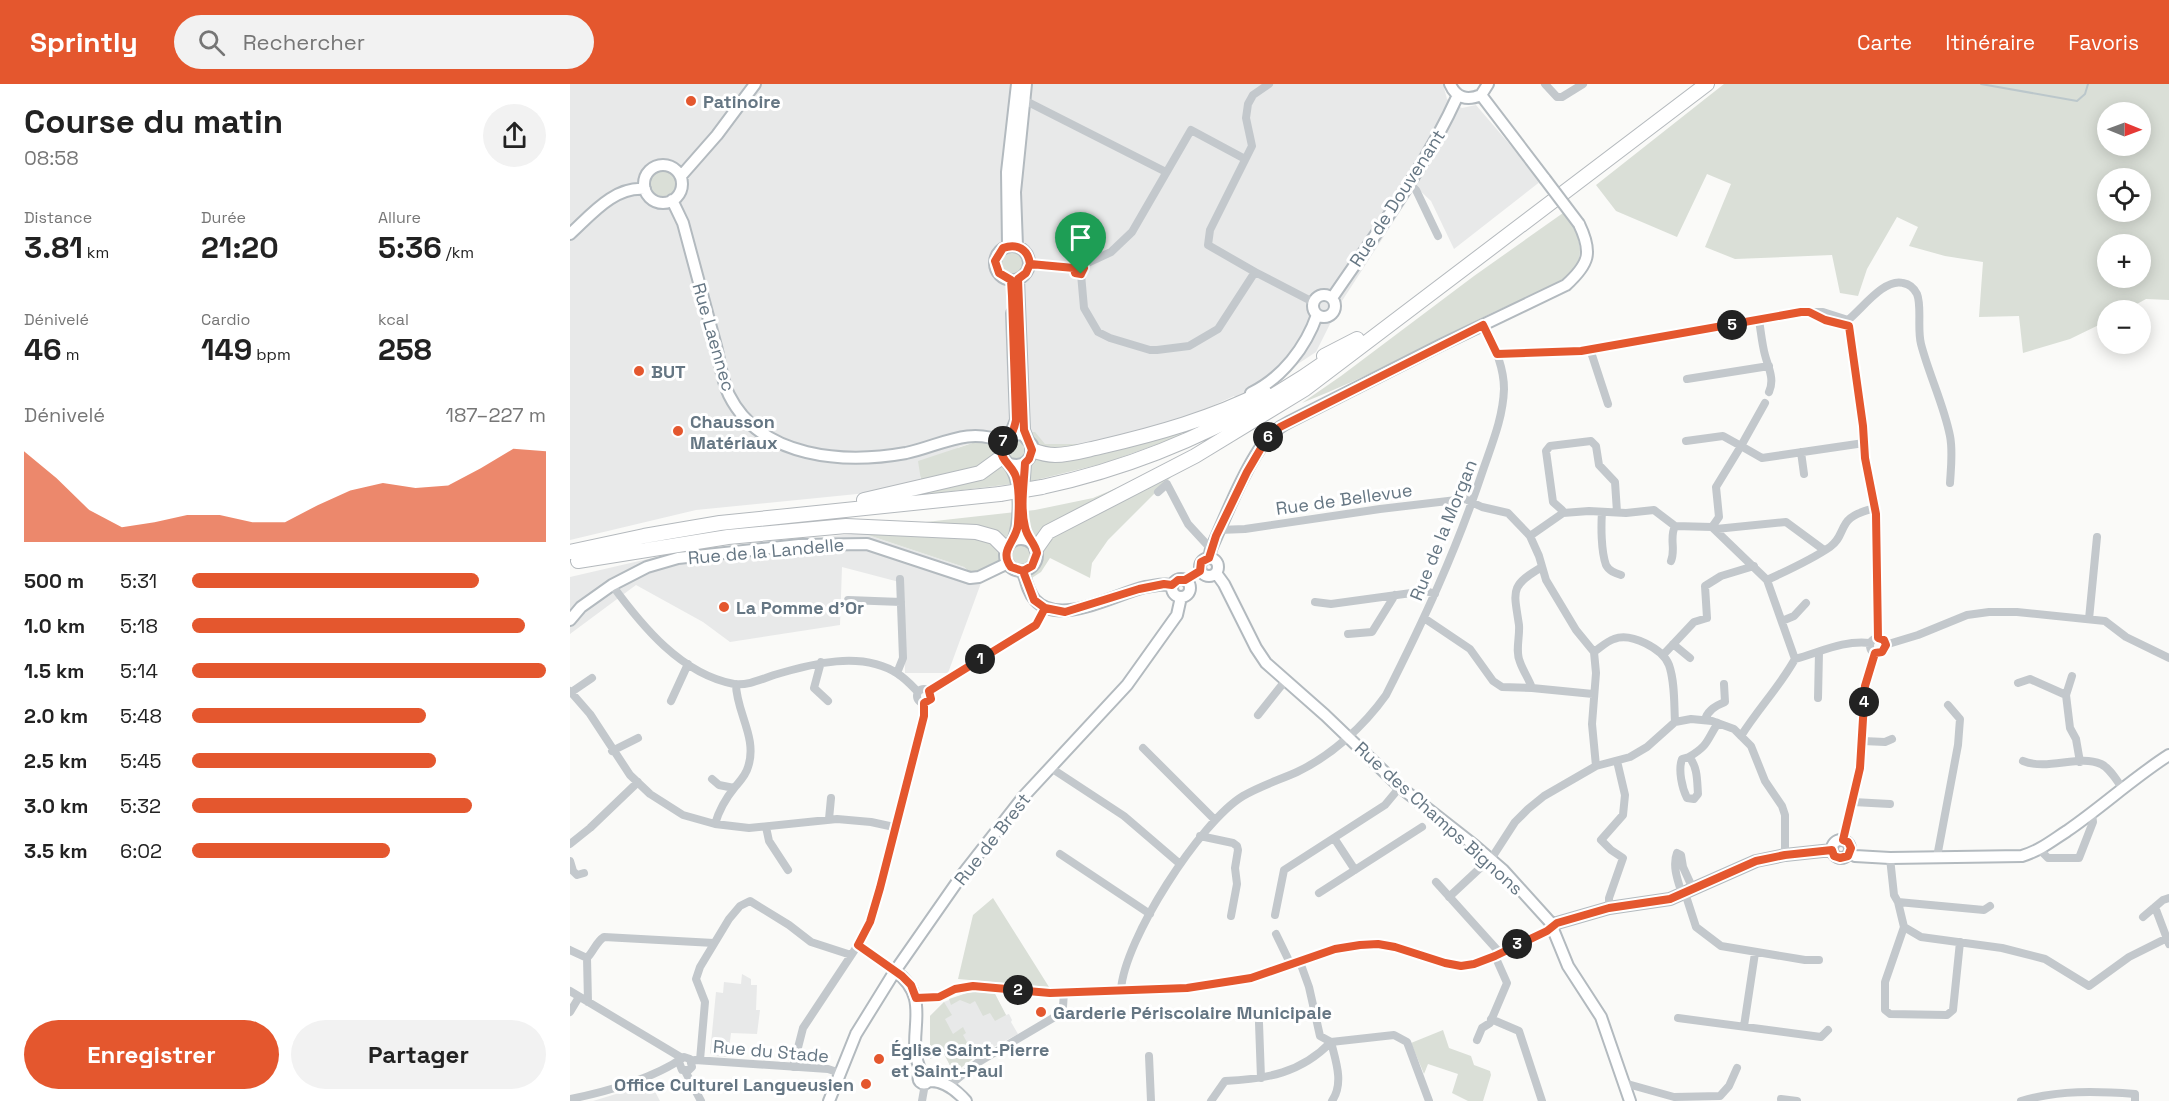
<!DOCTYPE html>
<html lang="fr">
<meta charset="utf-8">
<style>
body{margin:0;font-family:"Space Grotesk",sans-serif;background:#f2f2f2;color:#222;height:100vh;display:flex;flex-direction:column;font-size:22px;white-space:nowrap}
*{box-sizing:border-box;margin:0}
p{font-size:20px;color:#767676}
.icon{flex:none;width:33px;height:33px;fill:none;stroke:currentColor;stroke-width:2;stroke-linecap:round;stroke-linejoin:round}
.map{position:relative;flex:1;overflow:hidden}
.panel{display:flex;flex-direction:column;background:#fff;width:570px}
.panel>*{flex:none}
.needle{width:39px;rotate:91deg}
.tools{position:absolute;left:1527px;top:18px;display:grid;gap:12px}
.tools a{display:grid;place-items:center;width:54px;height:54px;border-radius:50%;background:#fff;box-shadow:0 3px 15px #0003;font-size:30px}
.pin{position:absolute;display:grid;place-items:center;width:51px;height:51px;color:#fff;margin:-62px -26px;border-radius:50% 50% 50% 0;rotate:-45deg;box-shadow:0 0 6px #0007}
.pin .icon{rotate:45deg}
.km{position:absolute;width:30px;height:30px;margin:-15px;border-radius:50%;background:#222;color:#fff;font-size:16px;line-height:30px;text-align:center}
.round{display:grid;place-items:center;flex:none;width:63px;height:63px;border-radius:32px;background:#f2f2f2}
.headline{display:flex;align-items:center;justify-content:space-between;height:102px;padding:0 24px}
h1{font-size:33px;font-weight:700;line-height:45px}
.figures{display:grid;grid-template-columns:repeat(3,1fr);gap:9px;height:102px;padding:6px 24px}
.figures div{display:grid;align-content:center}
.figures b{font-size:30px;font-weight:700}
.figures small{font-size:16px;font-weight:400}
.figures p{font-size:16px}
.chart{height:168px;padding:12px 24px}
.chart p{display:flex;justify-content:space-between}
.chart svg{width:100%;height:108px;margin-top:6px;fill:#e4572e;opacity:.7}
.button{display:flex;gap:12px;margin-top:auto;padding:12px 24px}
.button a{flex:1;height:69px;border-radius:36px;background:#e4572e;color:#fff;font-size:24px;font-weight:700;line-height:69px;text-align:center}
.button a+a{background:#f2f2f2;color:#222}
ul{padding:0 24px;list-style:none;font-size:20px}
li{display:grid;grid-template-columns:96px 72px 1fr;align-items:center;height:45px}
li i{height:15px;border-radius:8px;background:#e4572e}
header{display:flex;align-items:center;gap:36px;box-sizing:border-box;height:84px;padding:0 30px;background:#e4572e;color:#fff}
header strong{font-size:28px}
nav{display:flex;gap:33px;margin-inline-start:auto;font-size:21px}
.search{width:420px;height:54px;background:#f2f2f2;display:flex;align-items:center;gap:15px;box-sizing:border-box;padding:0 21px;border-radius:33px;color:#767676;font-size:22px}
main{display:flex;flex:1;min-height:0}
.map>svg:first-child{display:block}
</style>
<header>
<strong>Sprintly</strong>
<div class="search"><svg class="icon" aria-label="search" viewBox="0 0 24 24"><circle cx="10" cy="10" r="6"/><path d="M15 15l6 6"/></svg>Rechercher</div>
<nav><a>Carte</a><a>Itinéraire</a><a>Favoris</a></nav>
</header>
<main>
<section class="panel">
<div class="headline"><div><h1>Course du matin</h1><p>08:58</p></div><a class="round"><svg class="icon" aria-label="share" viewBox="0 0 24 24"><path d="M12 15V3M7 8l5-5 5 5M5 13v7h14v-7"/></svg></a></div>
<div class="figures">
<div><p>Distance</p><b>3.81<small> km</small></b></div>
<div><p>Durée</p><b>21:20</b></div>
<div><p>Allure</p><b>5:36<small> /km</small></b></div>
</div>
<div class="figures">
<div><p>Dénivelé</p><b>46<small> m</small></b></div>
<div><p>Cardio</p><b>149<small> bpm</small></b></div>
<div><p>kcal</p><b>258</b></div>
</div>
<div class="chart"><p><span>Dénivelé</span>187–227 m</p>
<svg viewBox="0 0 160 44" preserveAspectRatio="none"><path d="M0 44V7L10 18L20 31L30 38L40 36L50 33L60 33L70 36L80 36L90 29L100 23L110 20L120 22L130 21L140 14L150 6L160 7V44z"/></svg>
</div>
<ul>
<li><b>500 m</b>5:31<i style="width:81%"></i></li>
<li><b>1.0 km</b>5:18<i style="width:94%"></i></li>
<li><b>1.5 km</b>5:14<i style="width:100%"></i></li>
<li><b>2.0 km</b>5:48<i style="width:66%"></i></li>
<li><b>2.5 km</b>5:45<i style="width:69%"></i></li>
<li><b>3.0 km</b>5:32<i style="width:79%"></i></li>
<li><b>3.5 km</b>6:02<i style="width:56%"></i></li>
</ul>
<div class="button"><a>Enregistrer</a><a>Partager</a></div>
</section>
<div class="map">
<svg width="1599" height="1017" viewBox="0 0 1599 1017">
<rect width="100%" height="100%" fill="#fafaf8"/>
<!-- built -->
<path fill="#e8e9e9" d="M0 0H873L877 15 892 24 906 21 971 97 884 165 861 117 846 103 770 220 746 268 670 318 664 312 618 333 568 348 515 360H475L436 348 389 363 350 393 351 396 297 409 126 426 0 456Z
M292 449 394 483 411 499 378 589H335L333 499 272 483 270 541 160 558 133 538 66 501 0 550V493L108 468Z
M172 890 181 895V901H187L186 926H190L187 950 161 949 158 973 144 972 140 969 146 908 153 909 154 898 171 900Z
M405 908 425 910 436 931 439 930 442 936 441 938 448 950 405 973 384 989 373 968 360 975V932L374 918 397 909Z
M80 998 90 1017H23L59 1006Z"/>
<!-- green -->
<path fill="#dadfd7" fill-rule="evenodd" d="M1154 0H1599V216L1576 215 1556 226H1538L1537 237 1500 255 1453 269 1449 232 1409 233 1413 178 1375 172 1339 162 1348 143 1327 133 1297 185 1288 212 1270 209 1262 171 1165 175 1135 163 1161 100 1137 90 1107 153 1046 127 1026 101ZM1538 28H1570V62H1538ZM1538 94H1570V128H1538ZM1538 160H1570V194H1538Z
M78 100a15 15 0 1 1 30 0a15 15 0 1 1-30 0Z
M993 129C1006 143 1018 168 1003 186 987 206 949 216 926 227 862 258 799 293 732 319L771 292 904 192Z
M430 179a13 13 0 1 1 26 0a13 13 0 1 1-26 0Z
M607 336 613 351 535 379 458 398 335 413 351 396 348 377 436 348H465L475 360H515L568 348Z
M605 389 538 456 522 479 520 494 480 474 471 488 451 501 446 492 434 488 411 499 394 483 292 449 338 440 465 426 523 414 563 397Z
M423 814 479 903 388 895 403 831Z
M405 908 425 910 436 931 425 937 420 929 413 932 405 917 400 920 390 916 381 921 379 915 397 909Z
M374 918 382 931 375 935 383 950 393 943 396 949 393 951 405 973 384 989 373 968 360 975V932Z
M873 946 879 964 901 972 904 981 920 987 921 991 913 1017H898L882 1009 888 990 858 980 854 990 841 959Z"/>
<g fill="none" stroke-linecap="round" stroke-linejoin="round">
<!-- stream -->
<path stroke="#bbc7cb" stroke-width="2" d="M1411 0 1507 17 1515 10 1518 0"/>
<defs>
<path id="secondary" d="M880 0C886 14 897 17 911 11L918 0
M911 11 975 95
M74 100a19 19 0 1 1 38 0a19 19 0 1 1-38 0Z
M111 92 147 51 185 0
M102 116 113 139C124 180 135 221 146 262 150 278 152 297 159 311 191 375 275 380 336 369 370 362 398 342 433 358
M0 150C21 131 44 102 75 105
M425 179a17 17 0 1 1 34 0a17 17 0 1 1-34 0Z
M438 162 437 88 447 0
M447 162 445 108 456 0
M448 195 454 346 457 354
M743 222a11 11 0 1 1 22 0a11 11 0 1 1-22 0Z
M762 214C807 148 855 84 888 11
M681 309C712 294 736 263 747 231
M440 351 446 336 442 229
M440 380C454 384 463 375 462 361L453 351C442 348 429 354 431 367 432 376 440 379 443 387 451 402 450 441 443 457
M453 409 455 379
M435 471a16 16 0 1 1 32 0a16 16 0 1 1-32 0Z
M630 483a9 9 0 1 1 18 0a9 9 0 1 1-18 0Z
M639 474 641 465C655 434 676 380 697 355 703 348 711 342 719 338L871 261 996 201C1019 180 1023 169 1009 140
M453 487C456 497 458 508 465 516 490 543 545 510 575 503 584 502 593 499 602 501
M646 489 654 500 686 564 696 579 755 631 830 703 904 761 933 786 980 838 998 882 1031 933 1060 1017
M602 504a9 9 0 1 1 18 0a9 9 0 1 1-18 0Z
M0 536 11 523 42 501 77 483 108 474 229 461 297 460 400 494 409 493 438 479
M1262 765a9 9 0 1 1 18 0a9 9 0 1 1-18 0Z
M1280 769 1285 772 1320 774 1452 772C1471 766 1480 758 1497 747 1532 723 1563 694 1599 671
M982 844 987 839 1039 824 1100 815 1186 777 1215 771 1262 766
M325 887C366 917 332 952 352 989
M348.5 994a5.5 5.5 0 1 1 11 0a5.5 5.5 0 1 1-11 0Z
M360 997C375 997 386 1006 396 1017
M259 1017 286 950 325 887 392 791 454 712 557 601 607 531 611 513"/>
<path id="highway" d="M754 272 787 255
M462 366C470 369 476 371 485 371 500 371 516 366 530 363 586 350 643 334 694 308
M472 403C579 380 676 335 764 272
M294 416 410 389 432 373
M466 465 478 448 625 372 735 305 1137 0
M0 468 74 452 150 439 430 410
M8 477 158 453 276 442 406 448 424 453 436 465"/>
</defs>
<!-- secondary casing -->
<use href="#secondary" stroke="#b3babf" stroke-width="14"/>
<!-- highway casing -->
<use href="#highway" stroke="#b4b9bd" stroke-width="16"/>
<!-- street -->
<path stroke="#c3c8cc" stroke-width="8" d="M975 0 987 13H992L1013 0
M454 16 596 88
M839 99 846 106 868 152
M460 179 504 184
M513 181 541 168 562 148 621 46 675 75
M685 188 638 161 640 146 682 62 676 34 678 20 683 11 699 0
M511 190 514 224 528 248 540 254 580 266H587L619 262 648 245 685 188 743 218
M1241 229 1255 236 1279 242
M1189 236C1191 248 1192 260 1195 271 1198 283 1205 295 1199 308
M1278 236 1293 342 1295 374 1306 430 1308 554
M1278 236C1292 225 1314 194 1333 199 1339 200 1344 204 1347 210 1352 222 1347 245 1351 260 1359 291 1374 321 1380 352 1383 367 1381 383 1380 399
M1020 265 1038 320
M927 270 1011 267 1231 228H1253L1278 236
M1117 295 1199 282
M1116 357 1153 352 1171 362 1195 319
M1231 368 1234 390
M588 408 597 400 618 440 641 465
M1032 428C1031 442 1031 467 1036 481 1039 487 1045 489 1051 491
M993 429 992 426 983 418 976 367 980 362 1021 357 1026 362 1029 381 1045 398 1047 428
M1142 443 1149 433 1146 403 1171 362 1192 374 1294 359
M1146 445 1216 438 1254 466
M649 446 675 445 810 425 895 415 912 423 938 429 960 452 969 472 976 496 1006 546 1024 568 1026 589 1022 640 1026 682 974 712 958 725 945 738 923 772 879 813
M960 452 993 429 1019 427 1056 429 1084 426 1105 442 1142 443 1197 496 1225 575
M1101 477C1106 465 1099 454 1105 442
M1197 496C1219 486 1241 476 1260 463 1270 456 1270 448 1276 439 1282 430 1295 427 1305 424
M42 501C72 542 111 590 164 600 177 602 192 595 204 591 241 580 292 566 328 590 336 595 342 602 348 608
M278 516 331 518
M745 518 761 520 856 507 865 510
M854 534 900 565 923 597 932 603 962 604 1023 610
M1519 535 1527 453
M1212 537 1224 532 1236 519
M778 550 802 548 825 511
M1300 562a8 8 0 1 1 16 0a8 8 0 1 1-16 0Z
M1103 560 1120 574
M1315 561 1348 551 1397 531 1419 528H1447L1535 537 1556 553 1599 574
M1024 568C1030 564 1037 557 1044 555 1061 548 1093 565 1099 581 1105 598 1104 620 1105 638
M1093 571 1124 538 1137 534 1135 502 1151 492 1184 482
M251 578 244 604 258 617
M327 589 333 574 330 495
M1448 599 1460 595 1496 611 1500 644 1506 655 1510 678
M962 604C959 595 953 587 950 578 945 567 950 553 949 541 944 507 939 502 972 483
M347 612a7 7 0 1 1 14 0a7 7 0 1 1-14 0Z
M0 607 20 630 60 691 80 710 113 731 145 740 179 744 267 735 301 738 324 743
M359 607 466 541 475 524
M0 609 22 594
M1496 611 1502 592
M1248 614 1249 568
M101 617 118 580
M688 631 715 597
M1135 636C1137 627 1147 621 1155 618L1154 600
M1171 652C1188 625 1210 602 1225 575 1251 568 1273 556 1300 559
M1293 657 1315 658 1322 655
M573 664 645 736
M42 667 68 654
M1119 673 1112 675C1108 686 1112 704 1117 714L1124 715 1128 710C1127 698 1128 683 1119 673 1139 661 1136 657 1148 639
M1453 677C1478 687 1509 670 1531 680 1540 684 1547 697 1553 705
M1026 682 1060 673 1077 663 1105 638 1121 635 1142 637 1164 645 1181 662 1195 697 1212 722 1215 731V771
M481 684 554 732 610 780
M142 695 149 701 164 704
M1283 718 1320 720
M259 735 261 714
M145 740C149 726 156 714 165 703 170 697 176 691 178 683 188 654 166 628 166 600
M196 743 199 757 218 786
M630 752 663 759 667 762 668 766 665 784 667 800 661 832
M764 754 785 786
M1273 756 1290 684 1295 602 1305 569
M0 760 20 744 68 698
M1470 766 1478 774H1509L1523 738 1522 730
M490 770 580 830
M1367 773 1388 661 1390 635 1378 621
M1320 774 1324 811 1328 818 1414 826 1420 822
M0 777 3 787 7 791 14 789
M866 798 930 869
M749 809 852 743
M1115 809 1126 843 1151 862 1235 876H1249
M1112 810C1108 797 1102 782 1107 769L1111 771 1113 783 1123 805
M1328 818 1334 843 1351 853 1432 864 1475 875 1519 902 1559 873 1599 853
M1585 823 1599 860
M1039 824V814L1053 774 1041 766 1031 756 1053 731 1055 711 1047 677
M705 831 714 786 815 721 830 703
M1573 833 1593 816 1599 814
M1334 843 1315 898V926L1320 930 1377 931 1383 926 1390 858
M706 850 721 881
M288 861 325 887
M0 866 17 874
M551 906C554 856 630 738 673 712 690 702 709 696 727 688 761 672 794 642 816 611 853 538 886 467 912 389 921 362 933 335 934 305 934 282 924 260 913 241
M0 907 112 974
M346 914 369 913 385 905 403 902 481 909 617 904 681 894 765 865 790 861 808 860 826 863 875 879 891 882 918 875 982 844
M18 918 17 874C24 867 26 858 34 853L144 859
M0 928 9 913
M1108 934 1251 953 1258 946
M921 935 949 947 972 1017
M689 939 691 994
M1174 942 1185 869
M907 956 912 944 920 939 937 899 925 872
M579 972 581 1017
M125 976 258 985 270 989
M130 976 135 918 126 895 130 883 159 835 170 822 180 817 219 841 241 858 281 871
M223 983 233 944 288 861 300 838 351 642 354 619
M115 987 131 1017
M1054 999 1104 1013 1150 1012 1159 1002 1167 984
M379 1002 407 979 483 934 493 923 494 908
M0 1015C36 1008 85 994 114 973L120 975 122 983 119 986H112L109 978
M1211 1015 1227 1017
M352 1017 355 1000
M641 1017 655 997C697 995 731 989 761 958L750 952 739 903 730 878
M762 1017C774 999 766 978 761 958L824 951 837 958 859 1017
M1451 1017C1489 1006 1526 1007 1565 1010V1017"/>
<!-- secondary -->
<use href="#secondary" stroke="#fff" stroke-width="10"/>
<!-- highway -->
<use href="#highway" stroke="#fff" stroke-width="14"/>
<defs>
<path id="secondary-bridge" d="M975 95 1009 140"/>
<path id="highway-bridge" d="M430 410 472 403"/>
</defs>
<!-- secondary-bridge casing -->
<use href="#secondary-bridge" stroke="#b3babf" stroke-width="14" stroke-linecap="butt"/>
<!-- highway-bridge casing -->
<use href="#highway-bridge" stroke="#b4b9bd" stroke-width="16" stroke-linecap="butt"/>
<!-- secondary-bridge -->
<use href="#secondary-bridge" stroke="#fff" stroke-width="10"/>
<!-- highway-bridge -->
<use href="#highway-bridge" stroke="#fff" stroke-width="14"/>
</g>
<g fill="none" stroke-linecap="round" stroke-linejoin="round">
<defs>
<path id="route" d="M511 190 505 189 504 184C489 183 474 181 460 180L456 189 448 195 454 346 462 366 459 375 455 379C454 400 450 423 455 443 457 454 465 459 467 469L462 482 453 487 464 516 475 524 466 541 359 607 361 615 354 619V632L310 804 300 838 288 861 332 892 341 901 346 914 369 913 385 905 403 902 480 909 617 904 681 894 765 865 790 861 808 860 825 863 875 879 891 882 904 880 925 872 977 847 987 839 1039 824 1100 815 1186 777 1215 771 1262 766 1264 772 1270 774 1278 772 1281 764 1278 758 1273 756 1290 684 1295 602 1305 569 1312 568 1316 561 1314 556 1308 554 1306 430 1295 374 1293 342 1279 242 1255 236 1239 228H1231L1011 267 927 270 913 241 710 343 697 354 677 388 646 452 639 474 631 478 630 487 615 496H608L602 501 594 500 569 505 495 528 475 524 464 516 453 487 441 483C428 466 447 457 448 440 449 426 450 407 446 393 443 382 430 376 431 365 431 357 437 355 441 350 444 346 445 341 446 336L442 212 441 196 429 189 425 177 433 164C447 159 458 165 460 180L504 184 505 181 510 180 514 184 511 190"/>
</defs>
<!-- route casing -->
<use href="#route" stroke="#fff" stroke-width="12"/>
<!-- route -->
<use href="#route" stroke="#e4572e" stroke-width="8"/>
</g>
<!-- markers -->
<g fill="#e4572e" stroke="#fff" stroke-width="2">
<circle cx="121" cy="17" r="6"/>
<circle cx="69" cy="287" r="6"/>
<circle cx="108" cy="347" r="6"/>
<circle cx="154" cy="523" r="6"/>
<circle cx="471" cy="928" r="6"/>
<circle cx="309" cy="975" r="6"/>
<circle cx="296" cy="1000" r="6"/>
</g>
<g text-anchor="middle" dominant-baseline="central" stroke-width="6" stroke-linejoin="round" paint-order="stroke">
<!-- poi labels -->
<g font-size="18" font-weight="bold" fill="#657683" stroke="#fff" text-anchor="start">
<text x="133" y="17">Patinoire</text>
<text x="81" y="287">BUT</text>
<text x="120" y="337">Chausson<tspan x="120" dy="21">Matériaux</tspan></text>
<text x="166" y="523">La Pomme d'Or</text>
<text x="483" y="928">Garderie Périscolaire Municipale</text>
<text x="321" y="965">Église Saint-Pierre<tspan x="321" dy="21">et Saint-Paul</tspan></text>
<text x="284" y="1000" text-anchor="end">Office Culturel Langueusien</text>
</g>
<!-- street labels -->
<g font-size="18" fill="#657683" stroke="#fff">
<text transform="translate(827 114) rotate(-57)">Rue de Douvenant</text>
<text transform="translate(144 253) rotate(74)">Rue Laennec</text>
<text transform="translate(774 415) rotate(-8)">Rue de Bellevue</text>
<text transform="translate(873 446) rotate(-68)">Rue de la Morgan</text>
<text transform="translate(196 467) rotate(-5)">Rue de la Landelle</text>
<text transform="translate(869 734) rotate(42)">Rue des Champs Bignons</text>
<text transform="translate(422 755) rotate(-52)">Rue de Brest</text>
<text transform="translate(201 967) rotate(5)">Rue du Stade</text>
</g>
</g>
</svg>
<div class="tools">
<a><svg class="needle" viewBox="-14 -14 28 28"><path d="M0-13l5 13h-10z" fill="#e53935"/><path d="M0 13l5-13h-10z" fill="#767676"/></svg></a>
<a><svg class="icon" aria-label="locate" viewBox="0 0 24 24"><circle cx="12" cy="12" r="6"/><path d="M12 2v4M12 18v4M2 12h4M18 12h4"/></svg></a>
<a>+</a>
<a>−</a>
</div>
<div class="pin" style="left:511px;top:190px;background:#1e9e55"><svg class="icon" aria-label="arrive" viewBox="0 0 24 24"><path d="M6 21V4h12l-3 4 3 4H6"/></svg></div>
<b class="km" style="left:410px;top:575px">1</b>
<b class="km" style="left:448px;top:906px">2</b>
<b class="km" style="left:947px;top:860px">3</b>
<b class="km" style="left:1294px;top:618px">4</b>
<b class="km" style="left:1162px;top:241px">5</b>
<b class="km" style="left:698px;top:353px">6</b>
<b class="km" style="left:433px;top:357px">7</b>
</div>
</main>
